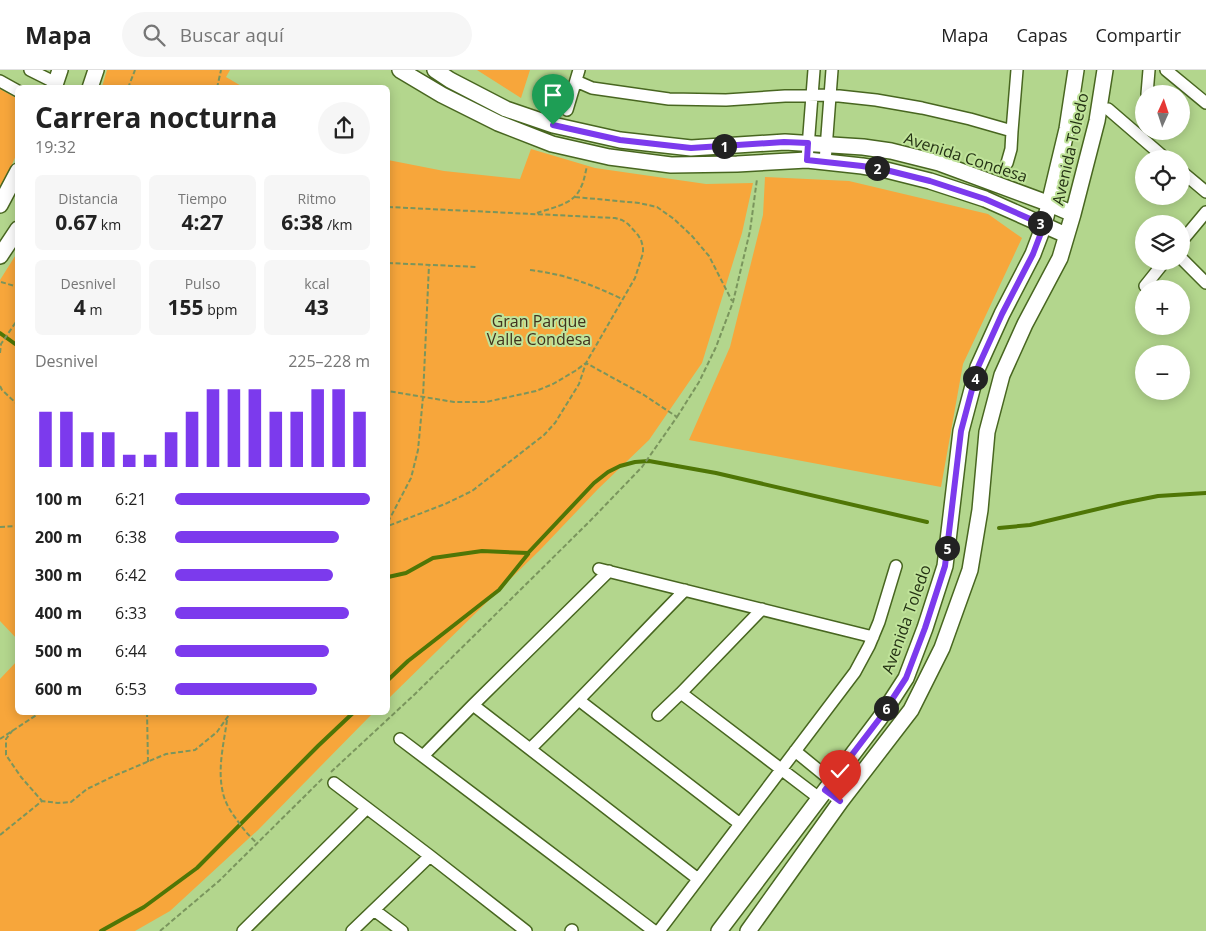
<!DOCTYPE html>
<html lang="es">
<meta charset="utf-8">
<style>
body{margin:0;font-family:"Open Sans",sans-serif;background:#f6f6f6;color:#222;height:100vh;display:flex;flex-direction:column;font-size:19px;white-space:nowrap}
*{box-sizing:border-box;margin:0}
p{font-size:16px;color:#767676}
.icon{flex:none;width:28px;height:28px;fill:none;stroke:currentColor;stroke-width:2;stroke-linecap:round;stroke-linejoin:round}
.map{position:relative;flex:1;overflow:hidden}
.panel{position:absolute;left:15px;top:15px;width:375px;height:630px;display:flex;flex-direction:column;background:#fff;border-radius:8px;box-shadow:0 2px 12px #0003}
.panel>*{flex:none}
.needle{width:32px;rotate:3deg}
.fabs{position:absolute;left:1135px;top:15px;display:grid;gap:10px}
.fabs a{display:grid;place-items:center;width:55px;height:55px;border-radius:50%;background:#fff;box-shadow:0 2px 12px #0003;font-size:25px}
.pin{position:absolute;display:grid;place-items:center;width:42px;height:42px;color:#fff;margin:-51px -21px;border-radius:50% 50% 50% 0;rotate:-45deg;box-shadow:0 0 5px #0007}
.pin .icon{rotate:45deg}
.km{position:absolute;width:25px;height:25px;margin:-12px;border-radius:50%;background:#222;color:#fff;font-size:14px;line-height:25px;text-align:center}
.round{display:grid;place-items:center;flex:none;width:52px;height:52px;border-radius:26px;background:#f6f6f6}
.head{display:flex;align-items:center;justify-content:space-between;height:85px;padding:0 20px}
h1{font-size:28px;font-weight:700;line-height:38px}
.stats{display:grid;grid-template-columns:repeat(3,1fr);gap:8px;height:85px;padding:5px 20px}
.stats div{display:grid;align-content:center;border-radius:8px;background:#f6f6f6;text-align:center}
.stats b{font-size:21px;font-weight:700}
.stats small{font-size:14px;font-weight:400}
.stats p{font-size:14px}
.chart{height:140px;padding:10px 20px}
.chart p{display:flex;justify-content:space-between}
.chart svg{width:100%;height:90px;margin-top:5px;stroke:#7c3aed;stroke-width:6}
ul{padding:0 20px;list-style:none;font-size:16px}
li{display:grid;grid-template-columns:80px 60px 1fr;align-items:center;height:38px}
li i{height:12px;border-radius:6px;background:#7c3aed}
header{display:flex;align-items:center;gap:30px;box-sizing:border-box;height:70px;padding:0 25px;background:#fff;border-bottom:1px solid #e0e0e0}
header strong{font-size:24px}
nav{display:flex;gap:28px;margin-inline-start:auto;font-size:18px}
.search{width:350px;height:45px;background:#f6f6f6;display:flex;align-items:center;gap:12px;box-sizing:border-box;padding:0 18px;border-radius:28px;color:#767676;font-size:19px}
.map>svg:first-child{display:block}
</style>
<header>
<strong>Mapa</strong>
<div class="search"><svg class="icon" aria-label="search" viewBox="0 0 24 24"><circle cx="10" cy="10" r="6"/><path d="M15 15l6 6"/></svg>Buscar aquí</div>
<nav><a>Mapa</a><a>Capas</a><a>Compartir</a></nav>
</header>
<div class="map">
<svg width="1206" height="861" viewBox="0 0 1206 861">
<rect width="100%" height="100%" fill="#b3d68d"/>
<!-- green -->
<path fill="#f7a63b" d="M107 0H230L226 7 243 17H102Z
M477 0H530L521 28Z
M0 19 18 29 17 83 0 122Z
M531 79 595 98 706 114 753 113 742 163 702 293 649 370 598 419 540 480 388 629V90L444 101 520 109Z
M765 107 849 111 988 144 1022 168 963 294 941 417 689 370 730 277 763 145Z
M17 183V569L0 551V210Z
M17 591 18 642 373 643 258 760 170 841 135 861H0V609Z"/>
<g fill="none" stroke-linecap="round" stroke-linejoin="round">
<!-- stream -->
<path stroke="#4f7606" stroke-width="4" d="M0 263 18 276
M999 458 1030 455 1123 433 1158 426 1206 423
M388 507 406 503 433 488 482 481 528 483 594 413 608 402 620 396 635 392 649 391 716 403 927 452
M388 610 408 591 499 520 528 484
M101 861 144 837 197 798 318 676 354 642"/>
<defs>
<path id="street" d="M30 0 56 13
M1166 0 1206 33
M0 11 18 21
M576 11 592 18 669 29 726 30 785 26 830 25 876 30 922 38 970 49 1012 61
M1147 24 1149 0
M1108 39 1166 89
M567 40 579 0
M807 90 814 0
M825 92 832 0
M1007 93 1011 79 1012 61 1017 0
M1181 101 1206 122
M1181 172 1206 142
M1181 188 1206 213
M1145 216 1165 191
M599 499 873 567
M681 623 762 539
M580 631 740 754
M473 635 698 809
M658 645 681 623 819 728
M400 669 654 861
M530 679C583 627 633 573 685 520
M795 681 833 712
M423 686 473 635 609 501
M334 713 430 786 526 861
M374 840 402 861
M243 861 367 738
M352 861 430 786
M571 861 572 860
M659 861 855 602 869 576 879 552 896 496"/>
<path id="secondary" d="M400 0 442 25 498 53 552 74 609 87 671 95 737 94 807 90 862 96 886 100 930 111 985 129 1066 165
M435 0 450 10 506 39 553 55 620 70 691 78 785 72 863 77 891 81 939 93 1050 134 1073 144
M54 18 60 0
M90 18 96 0
M0 135 18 101
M0 186 18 159
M719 861 880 648 906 608 925 558 945 496 961 361 978 297 1002 244 1033 184 1044 155 1067 59 1076 0
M748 861 841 731 911 640 942 578 970 500 980 440 987 362 1002 305 1025 254 1060 188 1073 144 1097 51 1105 0"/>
</defs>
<!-- street casing -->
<use href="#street" stroke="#486620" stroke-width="14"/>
<!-- secondary casing -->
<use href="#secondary" stroke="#486620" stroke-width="18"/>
<!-- path -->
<path stroke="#7a955d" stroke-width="2" stroke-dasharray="5 2.5" stroke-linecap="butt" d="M128 18 135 0
M217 18 221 0
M575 127 639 133 657 137 674 149 692 166 709 186 732 231
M388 137 615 148 622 150 628 154 638 165 641 170 643 177V183L635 208 586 293 575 301 553 314 536 321 486 332H454L388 321
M537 143C551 138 574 134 580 119 584 112 585 104 587 96
M388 193 477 197
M530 200C564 204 591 214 622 229
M1 212 18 217
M0 283 1 274 18 249
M0 316 2 320 18 335
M677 347 699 312 716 277 733 232 750 161 757 109
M388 452 411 408 418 380 423 327 429 195
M0 457 18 456
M147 642 148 692
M227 650C224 673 217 699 223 723 225 733 231 742 237 750 243 759 249 766 257 773
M13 660 6 669V685L21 707 42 731
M0 669 41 642
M331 702 415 624 589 452 642 397 677 347 644 325 586 293 579 314 555 353 544 365 472 421 445 434 388 456
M0 765 42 731 58 733 71 732 87 719 116 705 166 684 195 680 217 662 231 642
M160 861 219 811 323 708"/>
<!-- street -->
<use href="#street" stroke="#fff" stroke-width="11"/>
<!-- secondary -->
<use href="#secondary" stroke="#fff" stroke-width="15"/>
</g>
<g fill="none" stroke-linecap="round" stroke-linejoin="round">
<defs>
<path id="route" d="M553 55 620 70 691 78 784 72 808 73 807 90 862 96 886 100 930 111 985 129 1044 155 1033 184 1002 244 978 297 961 361 945 496 925 558 906 608 880 648 825 720 840 731"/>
</defs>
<!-- route casing -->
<use href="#route" stroke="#fff" stroke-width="10"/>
<!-- route -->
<use href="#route" stroke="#7c3aed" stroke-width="6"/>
</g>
<g text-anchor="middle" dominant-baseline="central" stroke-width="4" stroke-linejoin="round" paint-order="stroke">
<!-- street labels -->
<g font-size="16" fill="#243214" stroke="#c0e39a">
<text transform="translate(1070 79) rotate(-77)">Avenida Toledo</text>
<text transform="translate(966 87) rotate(18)">Avenida Condesa</text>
<text transform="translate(906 549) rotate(-70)">Avenida Toledo</text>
</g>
<!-- park labels -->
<g font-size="16" fill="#41311e" stroke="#c0e39a">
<text x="539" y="251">Gran Parque<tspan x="539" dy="18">Valle Condesa</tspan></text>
</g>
</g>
</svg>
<div class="fabs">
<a><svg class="needle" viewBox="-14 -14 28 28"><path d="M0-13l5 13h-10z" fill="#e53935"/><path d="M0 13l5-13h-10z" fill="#767676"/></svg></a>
<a><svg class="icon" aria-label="locate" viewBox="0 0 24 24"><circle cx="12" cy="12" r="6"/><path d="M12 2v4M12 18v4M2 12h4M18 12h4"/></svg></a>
<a><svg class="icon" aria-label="layers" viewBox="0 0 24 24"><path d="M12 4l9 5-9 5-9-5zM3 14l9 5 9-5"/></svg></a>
<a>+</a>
<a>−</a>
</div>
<div class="pin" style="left:553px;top:55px;background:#1e9e55"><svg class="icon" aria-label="arrive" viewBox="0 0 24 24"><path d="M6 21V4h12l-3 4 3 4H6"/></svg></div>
<div class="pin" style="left:840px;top:731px;background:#d93025"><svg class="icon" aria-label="check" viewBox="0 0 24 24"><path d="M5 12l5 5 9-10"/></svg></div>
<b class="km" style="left:724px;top:76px">1</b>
<b class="km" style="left:877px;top:98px">2</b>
<b class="km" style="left:1040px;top:153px">3</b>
<b class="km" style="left:975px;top:308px">4</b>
<b class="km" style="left:947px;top:478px">5</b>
<b class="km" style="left:886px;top:638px">6</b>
<section class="panel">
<div class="head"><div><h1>Carrera nocturna</h1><p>19:32</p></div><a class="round"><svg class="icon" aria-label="share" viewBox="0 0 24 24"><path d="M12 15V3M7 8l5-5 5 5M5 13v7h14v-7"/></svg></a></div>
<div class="stats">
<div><p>Distancia</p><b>0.67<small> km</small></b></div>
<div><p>Tiempo</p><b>4:27</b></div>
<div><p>Ritmo</p><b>6:38<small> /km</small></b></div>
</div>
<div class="stats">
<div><p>Desnivel</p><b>4<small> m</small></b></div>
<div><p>Pulso</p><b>155<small> bpm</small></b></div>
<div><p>kcal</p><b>43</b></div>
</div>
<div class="chart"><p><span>Desnivel</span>225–228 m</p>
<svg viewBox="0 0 160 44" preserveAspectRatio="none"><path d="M5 44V17M15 44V17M25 44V27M35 44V27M45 44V38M55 44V38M65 44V27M75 44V17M85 44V6M95 44V6M105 44V6M115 44V17M125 44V17M135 44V6M145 44V6M155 44V17"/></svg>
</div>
<ul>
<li><b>100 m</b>6:21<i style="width:100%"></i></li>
<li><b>200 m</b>6:38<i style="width:84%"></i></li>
<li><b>300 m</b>6:42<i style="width:81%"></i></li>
<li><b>400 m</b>6:33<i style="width:89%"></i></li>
<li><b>500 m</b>6:44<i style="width:79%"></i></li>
<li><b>600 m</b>6:53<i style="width:73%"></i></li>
</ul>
</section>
</div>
